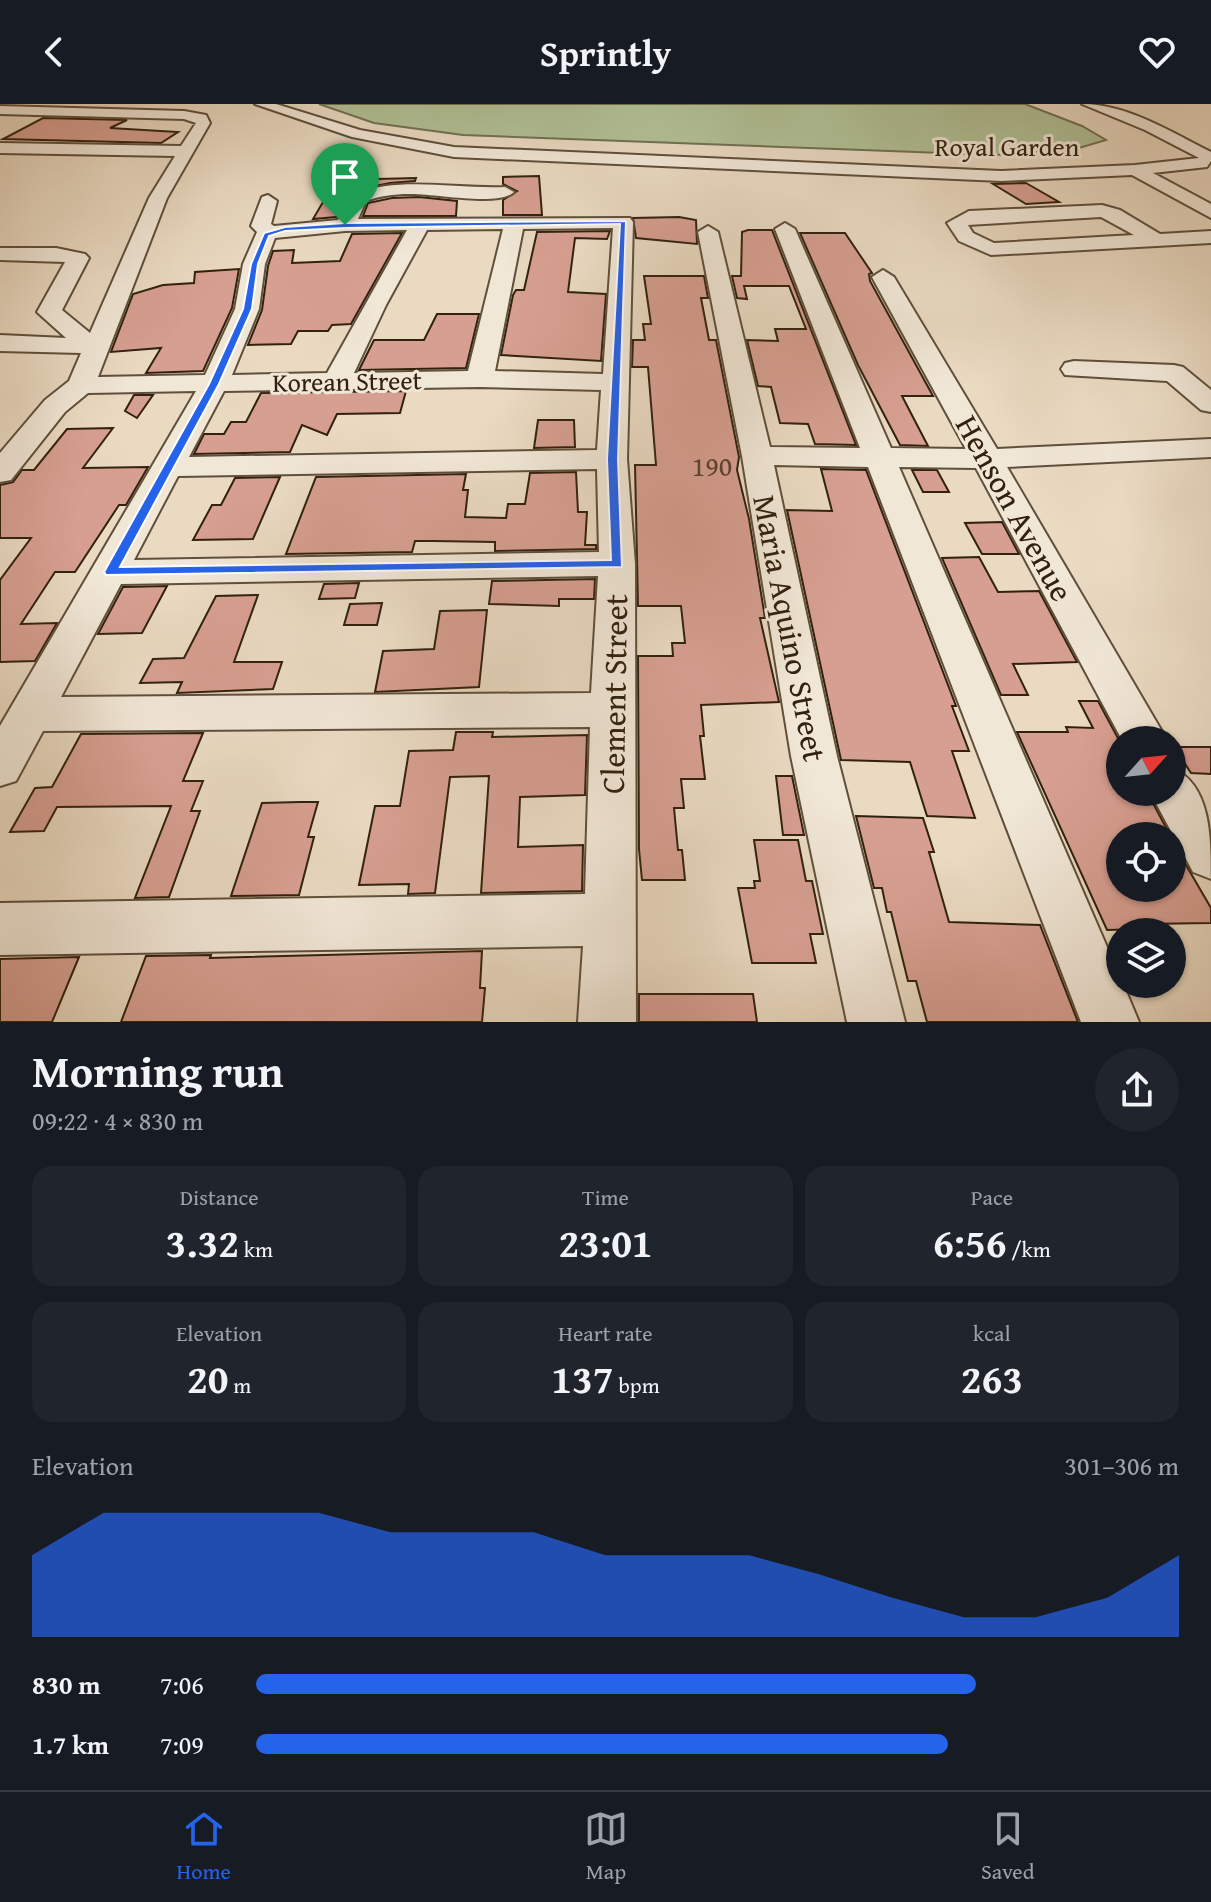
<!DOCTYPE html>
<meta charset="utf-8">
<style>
body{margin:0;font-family:"Gentium Book Plus",serif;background:#20242c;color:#f1f3f6;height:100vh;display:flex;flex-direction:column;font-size:30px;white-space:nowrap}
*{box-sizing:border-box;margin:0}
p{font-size:26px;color:#9ea1a6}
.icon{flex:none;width:44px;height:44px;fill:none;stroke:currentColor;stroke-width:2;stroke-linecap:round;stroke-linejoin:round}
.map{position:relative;height:918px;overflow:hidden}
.side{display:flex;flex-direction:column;background:#171b24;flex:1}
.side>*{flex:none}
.needle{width:52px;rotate:63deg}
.fabs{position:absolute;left:1106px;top:622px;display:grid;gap:16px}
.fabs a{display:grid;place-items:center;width:80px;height:80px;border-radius:50%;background:#171b24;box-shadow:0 2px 6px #0004;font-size:40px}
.pin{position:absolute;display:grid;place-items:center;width:68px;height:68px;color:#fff;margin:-82px -34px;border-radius:50% 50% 50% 0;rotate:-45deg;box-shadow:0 0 8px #0007}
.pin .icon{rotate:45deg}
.round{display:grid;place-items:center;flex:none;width:84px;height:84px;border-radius:42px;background:#20242c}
.summary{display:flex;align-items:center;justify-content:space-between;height:136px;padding:0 32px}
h1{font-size:44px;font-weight:600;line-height:60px}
.metrics{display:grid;grid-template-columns:repeat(3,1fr);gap:12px;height:136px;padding:8px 32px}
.metrics div{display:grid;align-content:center;border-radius:20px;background:#20242c;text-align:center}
.metrics b{font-size:40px;font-weight:600}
.metrics small{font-size:22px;font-weight:400}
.metrics p{font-size:22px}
.chart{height:224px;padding:16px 32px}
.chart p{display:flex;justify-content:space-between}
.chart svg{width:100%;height:144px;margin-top:8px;fill:#2563eb;opacity:.7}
ul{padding:0 32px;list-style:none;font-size:26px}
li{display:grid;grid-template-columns:128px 96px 1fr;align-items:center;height:60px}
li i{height:20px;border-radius:10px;background:#2563eb}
header{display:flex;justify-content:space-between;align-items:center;height:104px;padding:0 32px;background:#171b24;font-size:36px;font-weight:600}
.tab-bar{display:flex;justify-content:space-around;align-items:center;height:112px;border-top:2px solid #363941;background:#171b24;font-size:22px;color:#9ea1a6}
.tab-bar a{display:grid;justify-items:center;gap:4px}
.tab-bar .active{color:#2563eb}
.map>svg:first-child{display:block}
</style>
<header><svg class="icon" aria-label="back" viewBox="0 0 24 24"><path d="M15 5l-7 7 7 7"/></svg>Sprintly<svg class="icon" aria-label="heart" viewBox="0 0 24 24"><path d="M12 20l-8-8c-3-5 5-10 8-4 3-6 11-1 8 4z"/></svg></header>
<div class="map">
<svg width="1211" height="918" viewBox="0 0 1211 918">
<rect width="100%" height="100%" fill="#eadac2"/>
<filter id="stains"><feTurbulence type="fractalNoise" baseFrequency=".0025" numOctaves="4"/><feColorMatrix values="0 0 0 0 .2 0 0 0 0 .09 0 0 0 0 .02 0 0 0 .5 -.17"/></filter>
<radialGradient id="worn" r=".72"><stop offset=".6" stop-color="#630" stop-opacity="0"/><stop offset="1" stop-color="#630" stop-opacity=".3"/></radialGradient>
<!-- green -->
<path fill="#b1c197" stroke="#717152" stroke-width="2" d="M319 0H1025L1082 22 1106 36 1079 44 996 51 463 31 374 19Z"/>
<!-- building -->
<path fill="#d79f91" stroke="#31210e" stroke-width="2" d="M43 14 127 16 110 24 178 28 161 39 3 35Z
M539 72 542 111H503V96L517 87 503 80V73Z
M416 74 415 77 390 79 351 87 336 113 313 115 336 76Z
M1026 79 1059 98 1026 100 993 80Z
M419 93 457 97 456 112H363L368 99 392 94Z
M679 113 696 116 697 140 636 134 633 114Z
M748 126H772L856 341 815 340 808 320 780 319 771 283 758 282 747 236 778 237 775 225H806L789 182H744L747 195 737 194 732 172H741L742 128Z
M610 127 607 135 575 134 568 188 606 190 601 257 501 251 513 191 516 186H524L537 128Z
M402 129 351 220 332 221 328 227H298L291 240 248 241 262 206 268 162 273 147 294 146 292 159 340 157 352 130Z
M800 129H845L872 169 869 170 870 177 933 292H902L928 342 900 341 858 261Z
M239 165 232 204 203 267 146 269 161 244 111 248 133 190 163 181 194 179 195 168Z
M644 172H704L708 194H701L709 236H716L739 353 737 366 749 415 765 514H760L779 598 701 601 704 632H700L705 675H681L684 704H674L678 746H682L685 776H642L639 745 638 552H673L672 539H685L681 502H638L635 361H656L648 263H632L633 236H645L643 220H651Z
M437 210H479L466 264 359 266 374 236H424Z
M406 287 400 309 337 310 327 331 302 321 290 348 194 350 204 330H224L231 318H246L261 289Z
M134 291H153L137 314 125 307Z
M538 316H574L575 343 534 344Z
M113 324 83 364 148 363 126 401H119L75 468H55L21 520 57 519 35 557 0 558V476L31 434H0V381L13 378 22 366H34L67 325Z
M821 365 866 366 956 602H952L969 647H952L975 714 927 712 910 658 841 656 787 406 832 407Z
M912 366H937L949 388H923Z
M576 368 578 408H587L585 441H596V445L495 447V438L434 437H415L412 448 286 450 316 373 466 370 463 386H468L465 413 506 414 508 400H525L530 369Z
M280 373 253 435 193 436 212 401H221L235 374Z
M1002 418 1019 450H982L965 419Z
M979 453 998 488 1039 487 1077 558 1013 560 1028 591H1001L942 454Z
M595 475 594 495H559V502L489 500 492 477Z
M359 479 355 494 319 495 324 480Z
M167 482 142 529 98 530 123 483Z
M258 491 234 558H282L273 585 177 589 182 578 140 579 153 555 184 554 216 492Z
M382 499 377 521H344L350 500Z
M487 506 479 583 375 588 383 547 434 545 440 507Z
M1079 597H1098L1120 638V688H1147L1170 731H1120V784H1172V737L1211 804V819L1144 820 1147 825 1107 826 1017 628H1068L1066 623 1093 624Z
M456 628H493L492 633 587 631 585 691 520 693 518 743 583 741 582 787 481 789 489 672 450 673 435 789 408 790 409 780 359 781 375 702H400L409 647 453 646Z
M203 629 183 677H203L191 707H200L169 793 135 794 171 702 57 703 44 727 10 728 35 684 52 683 81 630Z
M1174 643H1211V670L1191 669Z
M776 672H792L804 731H783Z
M300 698H318L308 733H314L299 791 231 792 262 699Z
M856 712 923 714 934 748H929L949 818 1040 821 1078 918H927L916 877H908L891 808H887L882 784H874Z
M754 736H798L806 777H812L823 830H810L816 859H752L738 784H755L754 777H760Z
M482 847 480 884H485L482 918H121L146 852 211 851 210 854Z
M79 853 52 918H0V855Z
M639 890H753L757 918H639Z"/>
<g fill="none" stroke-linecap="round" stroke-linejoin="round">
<defs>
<path id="minor" d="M255 0H276L360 26 454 43 1001 67 1135 61 1199 54 1145 26 1082 0C1127 0 1171 28 1211 48V57L1207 63 1153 69 1211 100V114L1132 71 1001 77 454 53 352 33Z
M0 2 184 7 206 11 210 19 167 94 98 273 205 271 235 205 243 160 257 128 251 122 262 93 268 91 277 97 271 120 274 122 338 116 352 90C403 72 452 85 505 83L514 88C499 103 432 89 409 90 393 90 380 92 366 97L358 115 630 114 633 118 627 355 635 460 636 918H578L583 842 0 851V799L585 790 590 623 43 627 16 677 0 682V622L196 287 88 289 65 308 11 376 0 378V349L45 296 69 277 81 249 0 247V231L66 234 37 208 65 158 0 156V144H56L85 150 89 154 62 206 90 229 149 94 175 52 0 49V39L181 42 196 19 184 15 0 10ZM613 124 603 270 495 267 523 125ZM503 125 468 267 354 269 386 201 427 126ZM407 126 327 269 232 271 259 205 265 160 275 134 345 127ZM480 283 601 286 597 346 189 353 224 287ZM597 365 599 448 134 456 178 372ZM598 472 591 589 61 593 121 480Z
M1102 101 1120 106 1160 130 1211 127V139L991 151 959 137 947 119 969 107ZM1101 113 1134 131 994 139 973 129 968 121Z
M785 119 795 125 891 344 966 345 872 173 883 166 894 173 997 345 1211 335V353L1007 363 1167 636H1122L976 364 899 363 1120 873V880H1123L1139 918H1081L868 363 774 361 837 652 905 918H847L791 652 742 352 698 128 708 122 718 128 770 343 860 344 775 125Z
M1074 257 1174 261 1183 263 1211 286V308L1201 306 1167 277 1065 271 1061 265 1065 259Z
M1172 664C1211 680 1211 734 1211 775L1193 768 1150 688H1172Z"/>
</defs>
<!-- minor casing -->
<use href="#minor" stroke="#5f4f3b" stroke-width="4"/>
<!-- minor -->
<use href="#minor" fill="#f1e7d7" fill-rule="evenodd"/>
</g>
<!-- route -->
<path fill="#2563eb" stroke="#fff" stroke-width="2" fill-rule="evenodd" d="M626 117 618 355 622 463 106 471 104 468 209 280 243 205 251 160 264 129 285 123 345 119ZM620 120 607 355 611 456 120 463 219 280 252 205 258 160 269 132 285 127 345 124Z"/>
<g text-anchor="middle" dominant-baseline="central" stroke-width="6" stroke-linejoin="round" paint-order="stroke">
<!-- far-street labels -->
<g font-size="26" fill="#31210e" stroke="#f1e7d7">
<text x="1007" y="42">Royal Garden</text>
<text transform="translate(347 277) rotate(-1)">Korean Street</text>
</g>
<!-- number labels -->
<g font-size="28" fill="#5a402f">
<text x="712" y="361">190</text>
</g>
<!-- street labels -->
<g font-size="32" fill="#31210e" stroke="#f1e7d7">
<text transform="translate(1015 404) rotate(61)">Henson Avenue</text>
<text transform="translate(790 524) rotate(79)">Maria Aquino Street</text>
<text transform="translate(614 590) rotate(-89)">Clement Street</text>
</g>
</g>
<rect width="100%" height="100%" filter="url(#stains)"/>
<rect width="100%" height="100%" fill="url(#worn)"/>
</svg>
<div class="fabs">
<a><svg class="needle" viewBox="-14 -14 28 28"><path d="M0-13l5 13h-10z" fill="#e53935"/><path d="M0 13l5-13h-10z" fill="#9ea1a6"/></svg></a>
<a><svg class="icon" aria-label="locate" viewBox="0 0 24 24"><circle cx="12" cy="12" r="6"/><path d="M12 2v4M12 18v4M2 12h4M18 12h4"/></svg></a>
<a><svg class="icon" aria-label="layers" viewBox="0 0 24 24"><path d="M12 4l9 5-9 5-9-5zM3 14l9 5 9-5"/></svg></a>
</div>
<div class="pin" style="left:345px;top:121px;background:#1e9e55"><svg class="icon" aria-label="arrive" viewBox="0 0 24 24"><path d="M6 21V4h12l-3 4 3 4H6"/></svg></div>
</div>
<section class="side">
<div class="summary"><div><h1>Morning run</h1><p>09:22 · 4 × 830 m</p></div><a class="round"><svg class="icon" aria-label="share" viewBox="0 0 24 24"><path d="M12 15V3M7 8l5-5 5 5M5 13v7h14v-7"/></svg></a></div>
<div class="metrics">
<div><p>Distance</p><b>3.32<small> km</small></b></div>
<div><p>Time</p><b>23:01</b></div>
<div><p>Pace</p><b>6:56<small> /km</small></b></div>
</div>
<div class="metrics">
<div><p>Elevation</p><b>20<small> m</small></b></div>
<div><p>Heart rate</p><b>137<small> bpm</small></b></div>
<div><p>kcal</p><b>263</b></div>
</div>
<div class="chart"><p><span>Elevation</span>301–306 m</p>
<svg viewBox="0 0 160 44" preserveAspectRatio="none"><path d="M0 44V19L10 6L20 6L30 6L40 6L50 12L60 12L70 12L80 19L90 19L100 19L110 25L120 32L130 38L140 38L150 32L160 19V44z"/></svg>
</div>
<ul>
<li><b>830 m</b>7:06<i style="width:78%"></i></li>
<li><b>1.7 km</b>7:09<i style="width:75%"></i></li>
</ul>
</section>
<nav class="tab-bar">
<a class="active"><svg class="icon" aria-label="home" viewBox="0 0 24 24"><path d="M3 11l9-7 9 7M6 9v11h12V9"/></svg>Home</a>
<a><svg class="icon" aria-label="map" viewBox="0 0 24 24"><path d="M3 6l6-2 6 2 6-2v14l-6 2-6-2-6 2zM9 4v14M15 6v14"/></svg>Map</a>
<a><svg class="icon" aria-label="saved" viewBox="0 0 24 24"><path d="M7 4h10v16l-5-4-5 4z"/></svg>Saved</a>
</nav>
